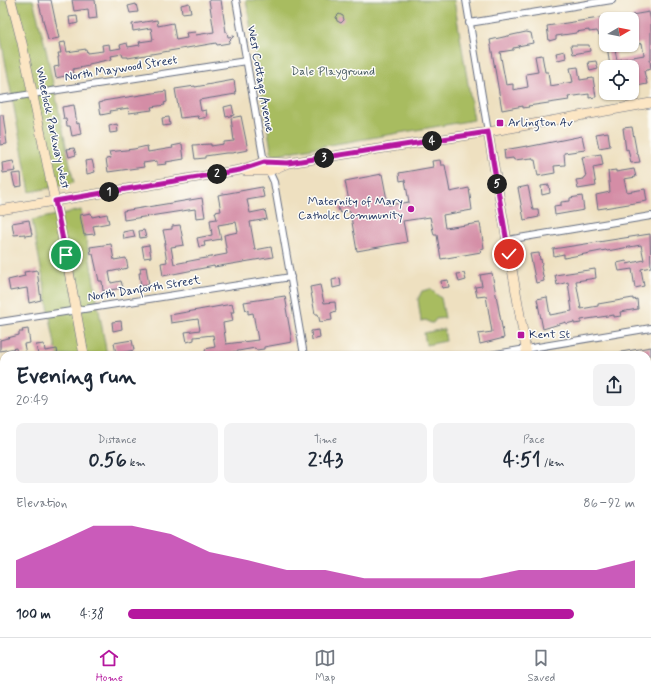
<!DOCTYPE html>
<meta charset="utf-8">
<style>
body{margin:0;font-family:Mynerve,sans-serif;background:#f2f2f3;color:#1f2937;height:100vh;display:flex;flex-direction:column;font-size:15px;white-space:nowrap}
*{box-sizing:border-box;margin:0}
p{font-size:13px;color:#747a83}
.icon{flex:none;width:22px;height:22px;fill:none;stroke:currentColor;stroke-width:2;stroke-linecap:round;stroke-linejoin:round}
.map{position:relative;flex:1;overflow:hidden}
.drawer{position:absolute;left:0px;top:351px;width:651px;height:286px;display:flex;flex-direction:column;background:#fff;border-radius:12px 12px 0 0;box-shadow:0 1px 3px #0004}
.drawer>*{flex:none}
.needle{width:26px;rotate:80deg}
.controls{position:absolute;left:599px;top:12px;display:grid;gap:8px}
.controls a{display:grid;place-items:center;width:40px;height:40px;border-radius:8px;background:#fff;box-shadow:0 1px 3px #0004;font-size:20px}
.pin{position:absolute;display:grid;place-items:center;width:34px;height:34px;color:#fff;margin:-17px;border:2px solid #fff;border-radius:50%;box-shadow:0 1px 4px #0007}
.km{position:absolute;width:20px;height:20px;margin:-10px;border-radius:50%;background:#222;color:#fff;font-size:11px;line-height:20px;text-align:center}
.round{display:grid;place-items:center;flex:none;width:42px;height:42px;border-radius:8px;background:#f2f2f3}
.head{display:flex;align-items:center;justify-content:space-between;height:68px;padding:0 16px}
h1{font-size:22px;font-weight:700;line-height:30px}
.figures{display:grid;grid-template-columns:repeat(3,1fr);gap:6px;height:68px;padding:4px 16px}
.figures div{display:grid;align-content:center;border-radius:8px;background:#f2f2f3;text-align:center}
.figures b{font-size:20px;font-weight:700}
.figures small{font-size:11px;font-weight:400}
.figures p{font-size:11px}
.chart{height:112px;padding:8px 16px}
.chart p{display:flex;justify-content:space-between}
.chart svg{width:100%;height:72px;margin-top:4px;fill:#b5179e;opacity:.7}
ul{padding:0 16px;list-style:none;font-size:13px}
li{display:grid;grid-template-columns:64px 48px 1fr;align-items:center;height:30px}
li i{height:10px;border-radius:5px;background:#b5179e}
.tab-bar{display:flex;justify-content:space-around;align-items:center;height:56px;border-top:1px solid #e0e1e3;background:#fff;font-size:11px;color:#747a83}
.tab-bar a{display:grid;justify-items:center;gap:2px}
.tab-bar .selected{color:#b5179e}
.map>svg:first-child{display:block}
</style>
<div class="map">
<svg width="651" height="637" viewBox="0 0 651 637">
<rect width="100%" height="100%" fill="#fdfcf7"/>
<filter id="ink" filterUnits="userSpaceOnUse"><feTurbulence type="fractalNoise" baseFrequency=".025" numOctaves="2"/><feDisplacementMap in="SourceGraphic" scale="8" xChannelSelector="R" yChannelSelector="G"/><feConvolveMatrix kernelMatrix="1 2 1 2 8 2 1 2 1" color-interpolation-filters="sRGB"/></filter>
<filter id="wash" filterUnits="userSpaceOnUse"><feTurbulence type="fractalNoise" baseFrequency=".012" numOctaves="4" result="noise"/><feDisplacementMap in="SourceGraphic" scale="16" xChannelSelector="R" yChannelSelector="G"/><feGaussianBlur stdDeviation="0.9" result="paint"/><feColorMatrix in="noise" values="0 0 0 0 0 0 0 0 0 0 0 0 0 0 0 0 0 1.4 0 .05"/><feComposite in="paint" operator="in"/></filter>
<g filter="url(#wash)">
<rect width="100%" height="100%" fill="#eee0c0"/>
<!-- green -->
<path fill="#a8bc60" stroke="#62765f" d="M0 0H33L45 45 74 183 30 192 0 34Z
M246 0H454L474 120 272 155Z
M81 210 107 355H57L32 220Z
M430 289 441 298 445 318 436 319 433 323H430L426 320 421 321 418 299 422 291Z
M444 329 446 341 426 345 424 333Z
M109 633H156L157 637H110Z"/>
<g id="blocks">
<!-- building -->
<path fill="#d48da6" d="M38 0H51L59 38 48 40Z
M72 0H95L97 18 89 19 88 9 74 11Z
M209 0H221L226 32H227L228 37 234 36 229 41V43L217 45 216 43 128 58V57H123L122 54 111 56 112 59 89 64V66L73 69 74 74 56 78 54 67 59 66 58 57H59L58 53H61L59 43 65 42 67 52 86 49 87 53 103 51 102 45 109 44 110 50 121 48 120 45 127 43 128 47 140 45 139 42 153 40 151 28 133 31 132 24 157 20 158 26 173 23 176 40 187 38 186 33 195 32 196 35 214 32Z
M189 3 191 12 182 13 181 5Z
M136 4 138 12 130 13 128 6Z
M649 12 651 21V60H650L651 69 644 71 647 84 632 87V78H635L633 66 610 67 607 45H614L617 60 644 55 642 43 635 45 632 32V15Z
M339 14 343 16 344 20 341 23 337 21 336 17Z
M77 16 78 23 70 25 69 17Z
M606 17 605 34 599 35 597 31 589 32V30L576 32V33L556 36V39L549 41 547 26Z
M526 32 531 33 533 43 518 46 519 47 513 48V50L500 52 506 85 513 84V90L528 87 526 74 538 72 535 56 542 55 545 72H548L550 86 573 82 570 68 578 67 580 80 593 78 596 97 589 98V94L568 97 569 100 528 106 529 107 523 108V106L502 110 490 40Z
M571 45H589L590 51 573 54Z
M565 51 566 58 558 60 556 53Z
M596 61 598 69 590 71 588 62Z
M234 80 236 94 199 100 201 111 206 110 207 117 199 119 198 116 180 118 175 89 195 86V87Z
M166 91 167 102 164 103 165 105 151 107 152 110 129 113 128 108 110 111 111 113 101 115 99 103 103 102V101Z
M74 105 77 124 79 123 81 134 72 136 70 126H67L66 119H64L62 107Z
M232 105 234 115 226 117 224 107Z
M0 115H3L7 144 0 145Z
M241 116 248 150 232 153H226L205 156V158L195 159 193 145 211 144V146L224 144V142L234 141 231 118Z
M169 117 170 125 163 126 162 118Z
M117 124 118 132 110 133 109 126Z
M632 127 637 154H638L640 162 631 163 628 149 626 150 623 128Z
M608 132 610 146 599 148 596 134Z
M582 136 585 150 564 153 565 165 554 166 555 173 538 176 535 160H533L532 158 514 160 513 158 505 159 504 150 527 146V147Z
M182 144 184 159 166 162 167 164 157 165V161L143 163 144 167 108 172 106 159 111 158 109 152 134 149 147 146 148 152 173 148 172 146Z
M74 148 76 155 69 157 67 149Z
M601 154 603 165 593 167 596 186 578 189 576 180 584 179V177H586L582 157Z
M92 160 95 172 87 174 85 161Z
M440 160 441 165H445L450 192 469 188 472 210 443 215 445 228 480 223 484 248 480 249 481 252 441 259 437 235H434L430 217 403 221 407 242 357 251 350 211 341 213 339 211 338 208 342 205 350 206 345 181 382 174 388 205 409 202 405 180 400 181 399 173 433 167 432 161Z
M13 161 16 171 3 173 2 163Z
M634 169 636 177 624 179 627 192 645 189 647 201 598 209 596 195 610 192 608 171 616 170V172Z
M21 173 22 186 15 187 12 174Z
M549 185 550 193 542 195 541 186Z
M528 186 533 210H538L539 217 524 220 518 188Z
M262 187 264 197 247 200 250 213 265 210 267 219 250 222 255 250 271 247 273 257 214 267V266L163 276 161 263 167 262 164 244H166L163 230 172 229V226L180 225 184 245 171 247 174 264 227 254 224 235 238 232 236 222 218 225 221 239 204 242 205 246 199 247 197 238 212 235 210 220 217 219 215 212 221 211 218 195Z
M582 196 584 210 555 215 554 206 561 205V202L570 201V198Z
M202 198 205 217 196 218 195 209 124 220 123 211Z
M91 213 92 217 107 214 109 223 93 226 95 234 84 235 80 215Z
M29 220 32 235 25 236V234L14 235 12 223Z
M133 230 135 237 124 239 123 232Z
M144 230 146 237 140 238 139 231Z
M650 234 651 267 641 269 644 286 635 288 632 269 619 271 617 263 626 261 627 264 644 260 641 245 607 251 606 250 564 258V254L554 256 553 249Z
M111 244 114 260 126 258 128 268 109 272 111 283 121 281 123 288 103 291 102 281H99L93 254H91L90 247Z
M149 245 151 257 144 258 142 246Z
M539 253 540 260 541 259 542 265 541 266 544 281 536 283 530 254Z
M146 267 149 285 141 286 139 273H141L140 268Z
M595 269 596 278 576 281 581 309 598 306V304L633 298V300L637 299 638 309 620 312 621 316 614 317V315L581 320V323L574 324V322L566 324V322L543 329 537 299 547 297 550 315 572 311 568 282 557 285 555 275Z
M37 270 41 300 29 303 27 288 10 291 8 280 25 276 24 272Z
M464 273 466 280 459 282 457 274Z
M492 273 504 338 480 344 478 334 492 332 486 296 477 297 475 287 482 286 480 275Z
M340 278 341 286 333 288 332 280Z
M448 280 449 287 442 288 441 281Z
M320 285 324 303 335 302 336 311 331 313 332 320 320 322 318 314H315L310 287Z
M285 296 287 307 286 308 292 342 264 347V349L256 350 255 348 216 355H206L205 349 215 347 213 335 194 337V340L187 342 185 332 200 330 198 319 171 323 170 315 232 304 234 312H231L233 321 223 323 226 344 258 340 253 313 248 314V310L246 311 244 302Z
M121 321 122 329 113 331 112 322Z
M28 329 30 343 24 344 26 354 17 355 16 348 0 351V340L19 335V332H23L22 330Z
M319 330 320 338 312 340 311 331Z
M132 340 134 350 116 354 114 343Z
M44 344 45 351 57 349 58 355H38L36 345Z
M651 347V355H621V352Z"/>
</g>
</g>
<g filter="url(#ink)">
<use href="#blocks" fill-opacity="0" stroke="#656d80" stroke-width="1"/>
<g fill="none" stroke-linecap="round" stroke-linejoin="round">
<defs>
<path id="street" d="M236 0 264 162
M466 0 488 132
M469 23 612 0
M0 99 246 61
M269 171 274 182 304 355
M507 240 651 216
M0 322 291 277
M490 355 651 328
M0 433 4 432
M647 439 651 438
M0 546H4
M647 551 651 550
M353 633V637
M126 637 146 633"/>
<path id="secondary" d="M11 0 22 43 66 255 84 355
M488 132 527 355
M245 171H269L286 164
M0 210 240 170 264 162 288 163 488 132 651 103
M133 633 134 637
M576 633 577 637"/>
</defs>
<!-- street casing -->
<use href="#street" stroke="#656d80" stroke-width="8"/>
<!-- secondary casing -->
<use href="#secondary" stroke="#656d80" stroke-width="10"/>
<!-- street -->
<use href="#street" stroke="#fff" stroke-width="6"/>
<!-- secondary -->
<use href="#secondary" stroke="#fce6c4" stroke-width="9"/>
</g>
</g>
<g fill="none" stroke-linecap="round" stroke-linejoin="round" filter="url(#ink)">
<defs>
<path id="route" d="M66 255 55 201 240 170 264 162 288 163 488 132 509 254"/>
</defs>
<!-- route casing -->
<use href="#route" stroke="#fff" stroke-width="8"/>
<!-- route -->
<use href="#route" stroke="#b5179e" stroke-width="5"/>
</g>
<!-- markers -->
<g fill="#b5179e" stroke="#fdfcf7" stroke-width="1.5">
<rect x="496" y="119" width="8" height="8" rx="2"/>
<circle cx="411" cy="209" r="4"/>
<rect x="517" y="331" width="8" height="8" rx="2"/>
</g>
<g text-anchor="middle" dominant-baseline="central" stroke-width="3" stroke-linejoin="round" paint-order="stroke">
<!-- street labels -->
<g font-size="12" fill="#1b2f5e" stroke="#fdfcf7">
<text transform="translate(121 69) rotate(-9)">North Maywood Street</text>
<text transform="translate(260 79) rotate(80)">West Cottage Avenue</text>
<text transform="translate(52 128) rotate(78)">Wheelock Parkway West</text>
<text transform="translate(144 289) rotate(-9)">North Danforth Street</text>
</g>
<!-- park labels -->
<g font-size="12" fill="#45595f" stroke="#fdfcf7">
<text x="333" y="72">Dale Playground</text>
</g>
<!-- poi labels -->
<g font-size="12" fill="#1b2f5e" stroke="#fdfcf7" text-anchor="start">
<text x="508" y="123">Arlington Av</text>
<text x="403" y="202" text-anchor="end">Maternity of Mary<tspan x="403" dy="14">Catholic Community</tspan></text>
<text x="529" y="335">Kent St</text>
</g>
</g>
</svg>
<div class="controls">
<a><svg class="needle" viewBox="-14 -14 28 28"><path d="M0-13l5 13h-10z" fill="#e53935"/><path d="M0 13l5-13h-10z" fill="#747a83"/></svg></a>
<a><svg class="icon" aria-label="locate" viewBox="0 0 24 24"><circle cx="12" cy="12" r="6"/><path d="M12 2v4M12 18v4M2 12h4M18 12h4"/></svg></a>
</div>
<div class="pin" style="left:66px;top:255px;background:#1e9e55"><svg class="icon" aria-label="arrive" viewBox="0 0 24 24"><path d="M6 21V4h12l-3 4 3 4H6"/></svg></div>
<div class="pin" style="left:509px;top:254px;background:#d93025"><svg class="icon" aria-label="check" viewBox="0 0 24 24"><path d="M5 12l5 5 9-10"/></svg></div>
<b class="km" style="left:109px;top:192px">1</b>
<b class="km" style="left:217px;top:174px">2</b>
<b class="km" style="left:324px;top:158px">3</b>
<b class="km" style="left:432px;top:141px">4</b>
<b class="km" style="left:497px;top:184px">5</b>
<section class="drawer">
<div class="head"><div><h1>Evening run</h1><p>20:49</p></div><a class="round"><svg class="icon" aria-label="share" viewBox="0 0 24 24"><path d="M12 15V3M7 8l5-5 5 5M5 13v7h14v-7"/></svg></a></div>
<div class="figures">
<div><p>Distance</p><b>0.56<small> km</small></b></div>
<div><p>Time</p><b>2:43</b></div>
<div><p>Pace</p><b>4:51<small> /km</small></b></div>
</div>
<div class="chart"><p><span>Elevation</span>86–92 m</p>
<svg viewBox="0 0 160 44" preserveAspectRatio="none"><path d="M0 44V27L10 17L20 6L30 6L40 11L50 22L60 27L70 33L80 33L90 38L100 38L110 38L120 38L130 33L140 33L150 33L160 27V44z"/></svg>
</div>
<ul>
<li><b>100 m</b>4:38<i style="width:88%"></i></li>
</ul>
</section>
</div>
<nav class="tab-bar">
<a class="selected"><svg class="icon" aria-label="home" viewBox="0 0 24 24"><path d="M3 11l9-7 9 7M6 9v11h12V9"/></svg>Home</a>
<a><svg class="icon" aria-label="map" viewBox="0 0 24 24"><path d="M3 6l6-2 6 2 6-2v14l-6 2-6-2-6 2zM9 4v14M15 6v14"/></svg>Map</a>
<a><svg class="icon" aria-label="saved" viewBox="0 0 24 24"><path d="M7 4h10v16l-5-4-5 4z"/></svg>Saved</a>
</nav>
